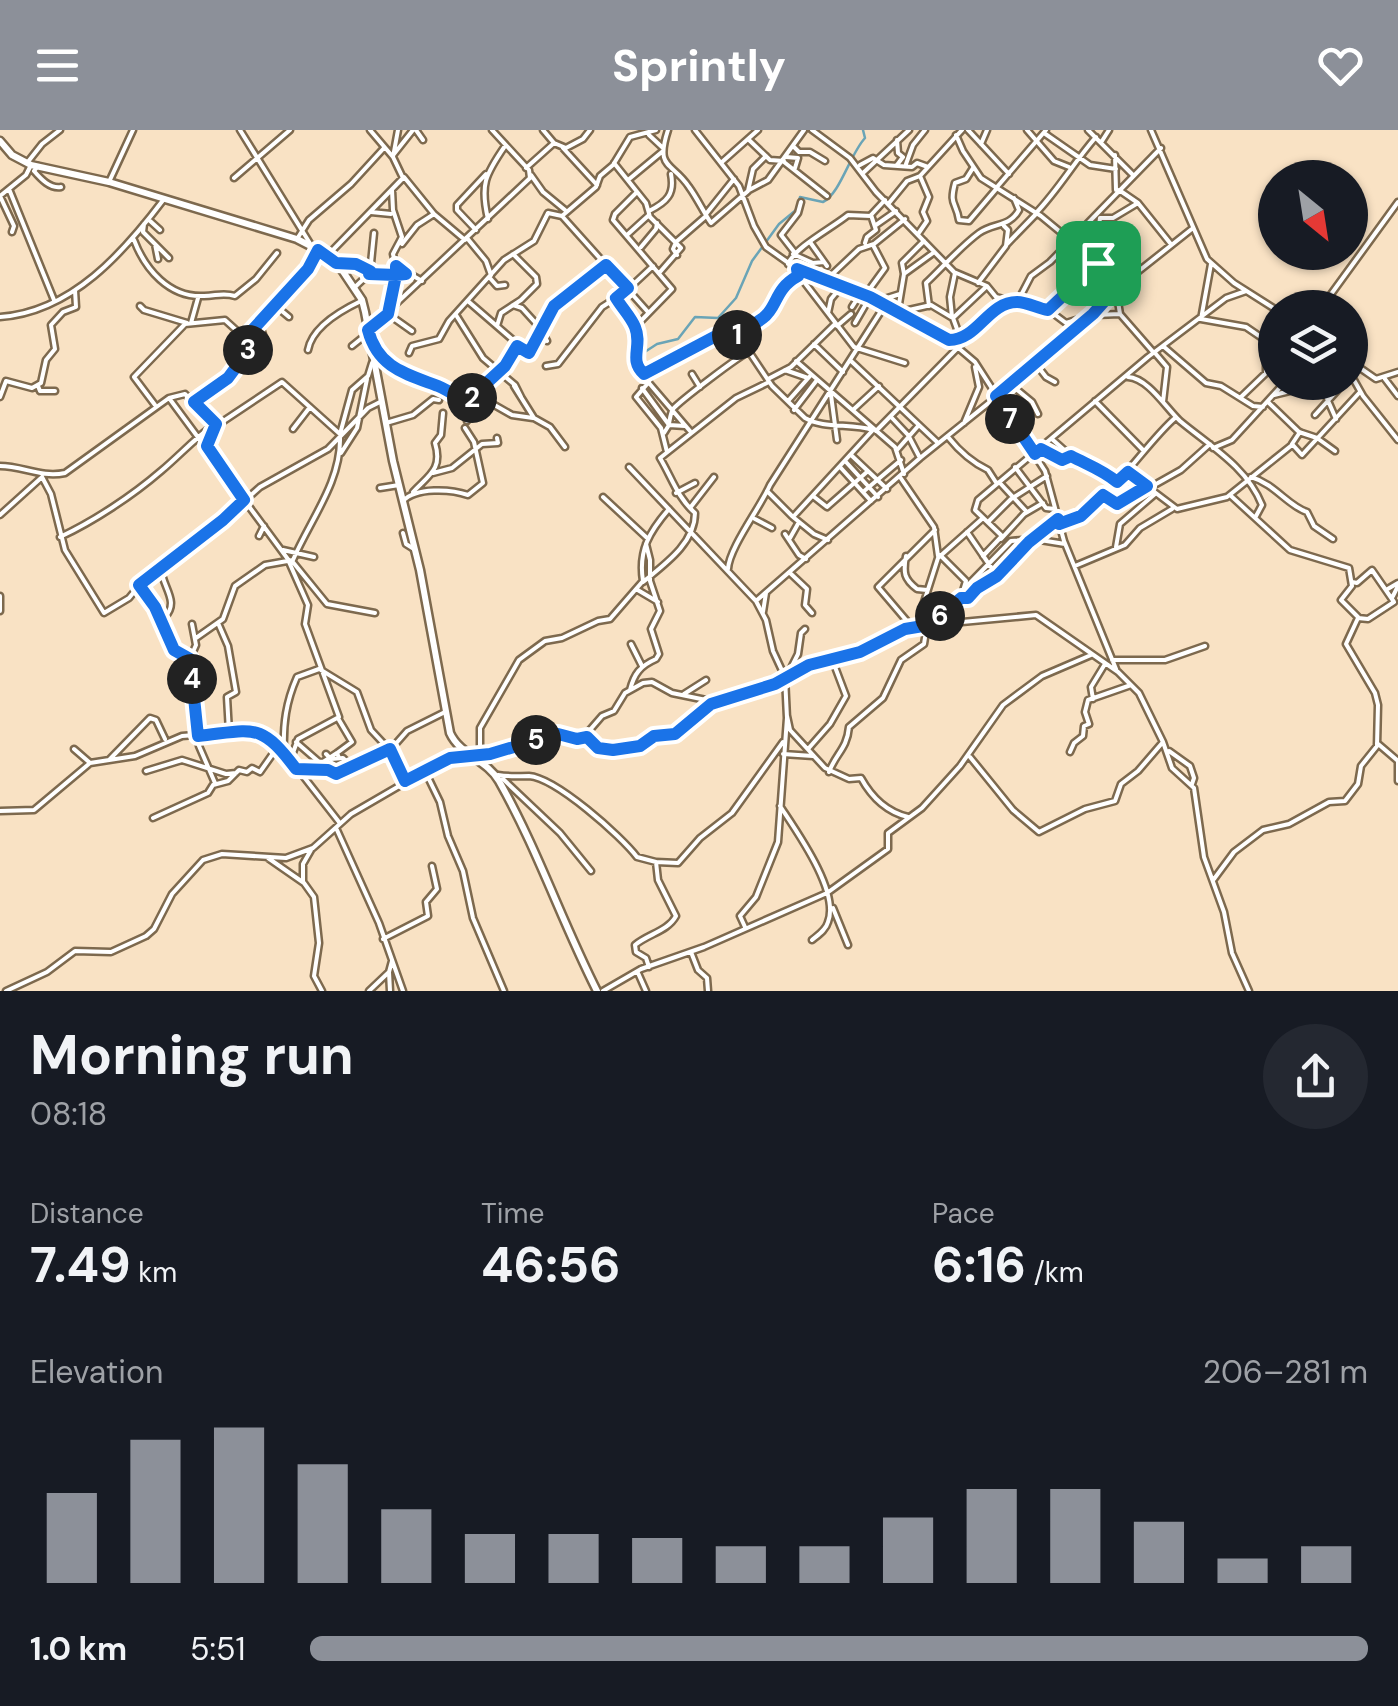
<!DOCTYPE html>
<meta charset="utf-8">
<style>
body{margin:0;font-family:"DM Sans",sans-serif;background:#242831;color:#f1f3f6;height:100vh;display:flex;flex-direction:column;font-size:38px;white-space:nowrap}
*{box-sizing:border-box;margin:0}
p{font-size:32px;color:#9ea1a6}
.icon{flex:none;width:55px;height:55px;fill:none;stroke:currentColor;stroke-width:2;stroke-linecap:round;stroke-linejoin:round}
.map{position:relative;height:861px;overflow:hidden}
.panel{display:flex;flex-direction:column;background:#171b24;flex:1}
.panel>*{flex:none}
.needle{width:65px;rotate:150deg}
.tools{position:absolute;left:1258px;top:30px;display:grid;gap:20px}
.tools a{display:grid;place-items:center;width:110px;height:110px;border-radius:50%;background:#171b24;box-shadow:0 2px 8px #0004;font-size:50px}
.pin{position:absolute;display:grid;place-items:center;width:85px;height:85px;color:#fff;margin:-42px;border-radius:20px;box-shadow:0 5px 15px #0006}
.km{position:absolute;width:50px;height:50px;margin:-25px;border-radius:50%;background:#222;color:#fff;font-size:28px;line-height:50px;text-align:center}
.round{display:grid;place-items:center;flex:none;width:105px;height:105px;border-radius:52px;background:#242831}
.overview{display:flex;align-items:center;justify-content:space-between;height:170px;padding:0 30px}
h1{font-size:55px;font-weight:700;line-height:75px}
.figures{display:grid;grid-template-columns:repeat(3,1fr);gap:15px;height:170px;padding:10px 30px}
.figures div{display:grid;align-content:center}
.figures b{font-size:50px;font-weight:700}
.figures small{font-size:28px;font-weight:400}
.figures p{font-size:28px}
.chart{height:280px;padding:20px 30px}
.chart p{display:flex;justify-content:space-between}
.chart svg{width:100%;height:180px;margin-top:10px;stroke:#8c9099;stroke-width:6}
ul{padding:0 30px;list-style:none;font-size:32px}
li{display:grid;grid-template-columns:160px 120px 1fr;align-items:center;height:75px}
li i{height:25px;border-radius:12px;background:#8c9099}
header{display:flex;justify-content:space-between;align-items:center;height:130px;padding:0 30px;background:#8c9099;color:#fff;font-size:45px;font-weight:700}
.map>svg:first-child{display:block}
</style>
<header><svg class="icon" aria-label="menu" viewBox="0 0 24 24"><path d="M4 6h16M4 12h16M4 18h16"/></svg>Sprintly<svg class="icon" aria-label="heart" viewBox="0 0 24 24"><path d="M12 20l-8-8c-3-5 5-10 8-4 3-6 11-1 8 4z"/></svg></header>
<div class="map">
<svg width="1398" height="861" viewBox="0 0 1398 861">
<rect width="100%" height="100%" fill="#f9e2c4"/>
<g fill="none" stroke-linecap="round" stroke-linejoin="round">
<!-- stream -->
<path stroke="#6aa4b6" stroke-width="2.5" d="M637 227 657 214 678 209 695 187 718 188 736 168 752 131 779 94 796 80 800 67 823 72C840 64 850 24 865 8L863 0"/>
<defs>
<path id="street" d="M240 0 311 115
M370 0 393 27
M416 0 423 10
M543 0 554 13 566 18 583 9 590 0
M668 0C655 40 672 31 689 57 697 68 703 81 711 93L748 61 753 39 766 26
M695 0 739 56 754 96 766 117 797 139 861 163 913 189 949 210 975 232 1045 341 1064 411 1116 539
M812 0 850 28 876 62 954 142 987 156 996 167 1050 181 1066 193 1089 186
M968 0 1009 44
M1027 0 1054 31 1069 37
M1088 0 1133 45
M1151 0 1207 129 1234 153 1275 179
M1044 3 1090 35 1116 39
M649 5 663 18
M956 5 963 21 981 48 1041 86 1098 133 1116 159 1120 184 1154 223
M748 9 770 30 784 31
M897 10 898 23 903 27 897 35
M1102 11 1109 0
M981 14 987 0
M793 16 799 22H810L825 31
M563 18 597 55
M394 24 413 0
M1115 25 1116 60
M786 27 798 28 795 38
M722 32 758 0
M784 32 827 66
M27 33 42 14 60 0
M614 33 646 73 650 87 681 118 660 142
M906 34 913 15 925 0
M860 35 873 28 884 35 912 37 917 33 928 37
M38 36 34 41C41 49 50 59 61 57
M526 38 554 13
M973 38 966 49 955 53C949 76 956 71 959 90L969 91 997 58
M863 43 909 0
M531 45 543 62 565 80
M404 47 434 84 465 110
M234 48 290 0
M628 50 663 21
M109 52 133 0
M997 57 1046 0
M9 59 54 170
M392 60 393 80 402 107 393 124 397 142 388 184 412 201
M749 60 768 50 804 0
M1119 60 1138 73 1170 113
M889 73 907 51 920 46 962 0
M649 81C667 72 675 64 671 44
M371 82 391 84
M1036 83C1059 59 1074 32 1096 7
M706 84 734 49
M562 86 648 182
M488 89C480 55 485 45 505 16
M149 90 160 100
M144 94 143 102 169 128
M876 95 896 81
M476 100 457 80V75L486 44
M12 102 14 96 0 66 26 45 31 35
M918 104 927 91 923 82 929 67 920 46
M627 105 649 85
M467 108 486 131 491 145
M297 109 309 90 351 54 384 18
M134 110C145 139 169 168 204 166 216 166 223 162 235 166L256 149 277 123
M810 112 827 136
M865 113 867 107 876 100 871 85 885 70
M155 114 158 129
M402 114 417 95 434 84
M1007 114 1037 83
M641 117 656 99 657 93
M795 123 781 105 798 83 801 72
M793 124 813 133 824 132
M328 125 403 48 393 27 398 0
M677 125 673 119 676 112 706 86
M1094 129 1103 119 1098 103 1100 88H1113L1138 73
M337 133 357 134 370 141
M788 134C795 117 832 98 848 85L871 86
M1211 134 1201 189 1246 197 1271 214
M396 136 422 151
M369 144 401 145 410 141
M798 144 854 217 905 233
M904 144 933 123
M489 147 497 156 505 155
M825 151 859 119 874 114 905 89
M978 153 1006 116 1008 100 1004 96
M354 158 370 143 374 103
M868 166 869 160 885 138 873 115
M616 168C625 181 641 197 639 214 638 225 634 227 637 239L690 301
M881 170 900 164
M1018 171 1031 146 1050 132 1161 18
M469 172 528 223 555 176 606 135
M513 175 522 178 542 200
M140 176 144 180 187 193
M929 176 926 153C943 137 960 117 979 103 994 92 1009 98 1019 80L1014 68
M277 177 289 187
M852 177 861 163
M1321 178 1398 72
M898 180 904 144 902 133 924 111
M1048 180 1098 133
M900 182 931 175 951 187
M828 183 831 169 841 157
M456 185 483 228 515 255 521 267
M1095 185 1120 184
M0 187C72 182 124 122 164 69
M952 187 950 167 955 143
M191 193 198 168
M855 193 870 167
M260 195 266 214
M497 196 501 183 521 170 537 154 536 147 513 124
M837 196 851 184
M635 197 672 159 613 90 615 84 637 62
M368 200 530 48 529 40 492 0
M542 202 547 211
M738 205 772 256 805 288C824 299 851 293 873 300
M961 210 953 188 987 156
M372 211 392 239 441 257 466 272 505 236 516 218
M814 214 843 242
M352 216 367 204
M1163 216 1206 253 1221 256 1253 276 1263 277
M308 220C312 197 342 180 361 171
M409 223 412 216 439 209 449 191 504 130 534 111 548 83 562 86 596 57 600 46 613 35 630 7 656 0
M1155 223 1167 237 1163 272
M850 230 937 312
M796 231 895 317 904 344
M1350 231 1376 249 1398 242
M1036 234 1046 247 1055 252
M546 236 558 234 602 177 624 163 653 136
M785 240 808 248
M1350 243 1363 266 1398 310
M643 244 719 205 727 206 731 211C741 201 752 196 763 188 779 177 774 159 798 146
M692 244 700 257
M1128 247C1148 248 1166 278 1180 291 1210 316 1247 337 1262 375L1255 388
M768 249 791 237 835 194
M1385 249 1398 266
M649 252 636 267 661 298 667 322
M1010 254 1032 272 1038 284
M38 256 40 261H55
M514 256 534 288 550 297 565 317
M1322 257 1336 289
M642 258 669 295 664 303
M475 264 512 285 533 288
M831 265 837 310
M1274 265 1327 252
M456 266 464 257
M0 267 6 251 32 258 41 253 46 230 55 219 51 195 63 182 76 177 75 160
M1241 267 1266 243V223L1275 208
M169 268 290 432
M465 271 467 291
M788 271 811 245
M1095 271 1144 321
M194 272 226 250 248 221 246 207 310 136 318 119
M1268 272 1299 302 1317 308 1335 321
M155 275 134 247 185 194 225 190 246 209
M854 279 879 256
M794 280 817 250
M1315 285 1345 252
M892 288 908 305 920 328
M386 293 413 285 433 269 439 270
M964 293 979 257 975 237
M685 296 669 295C669 292 671 282 673 279 680 271 740 225 749 222
M293 299 310 277
M876 301 984 191 1012 173
M1300 302 1292 314 1302 325 1360 262
M340 304 352 260 368 246 372 233
M948 307C960 322 973 333 988 340L997 354
M1053 310 1071 326
M207 316 214 299
M1213 318 1232 310 1285 252
M1041 319 1062 330 1071 326C1088 335 1103 340 1117 351
M897 320 919 295
M341 323 357 298 367 249
M851 325 887 359
M846 332 878 367
M0 336C23 336 41 348 65 343L169 268 185 264 211 291 219 294 282 252 341 305
M629 337 756 471 766 490 773 521 785 547 787 588 778 712 756 767 740 786 745 797
M1015 337 1046 378 1055 379
M841 338 871 371
M1128 342 1177 379 1227 367 1292 315
M433 343 452 338 482 314 498 313 497 308
M42 347 51 364 65 420 104 483 129 468 143 451 223 390 260 357 328 319 368 278 382 271
M900 347 934 397 938 426
M1251 347C1275 354 1288 376 1307 382L1314 396 1333 409
M999 352 1026 381
M380 358 399 355
M1149 358 1181 340 1210 314
M767 361 792 386
M413 362C429 345 443 339 435 313L441 305 443 283
M863 362 901 330
M676 363 695 353
M1103 365 1117 374 1137 359 1147 357
M1230 365 1290 420 1349 438 1352 456 1341 470 1358 487
M813 366 827 377 868 341
M603 367 646 407
M403 371C416 357 451 359 468 365L483 353 474 312 465 298
M690 378 714 347
M0 385 41 348
M755 389 772 398
M988 392 1011 369 1047 346
M1059 395C1100 388 1144 314 1175 288
M967 402 997 446
M403 403 406 414 414 419
M785 404 799 425 806 429
M259 406 264 396
M60 407C94 391 132 366 161 341 180 325 195 308 215 294
M790 408 799 392
M1001 409 1024 384 1043 373
M828 410 814 404 793 387 872 301
M1116 417 1120 394 1155 364
M283 420 314 427
M940 425 966 451 961 467
M906 426C903 443 904 449 917 459L927 460
M983 426 1002 406 975 380 978 370 1148 227 1226 168 1246 161
M292 431 327 474 375 483
M289 432 308 475 305 494 339 587 298 609 290 631
M1075 436 1125 415 1140 398 1172 379
M161 438C162 457 180 471 165 487
M728 439C729 418 760 378 770 355L885 175
M789 442 807 459 805 475 812 483
M643 452C665 434 695 413 695 383 677 367 672 348 660 328L736 268 769 252
M139 455 157 480 162 499 174 520 190 529
M967 456 1011 411 1034 409 1065 414
M636 459 643 451C638 420 650 401 669 379
M1386 460 1398 453
M0 466V481
M1393 466 1398 456
M756 471 920 328 1031 239 1093 185 1116 159 1193 98
M763 482 766 463
M218 493 228 516 236 562 227 567 229 602
M192 494 196 515 189 531 195 593 199 616 215 653
M928 495 924 472 938 428 983 388
M929 495 961 468 969 469C978 456 988 453 999 444 1019 427 1038 407 1057 389
M912 497 878 457 935 400
M196 508 223 489 235 456 265 435 293 430C310 390 341 352 340 308
M631 514 642 536
M1112 530H1165L1205 516
M321 540 357 562 371 600 385 615V621
M787 546 798 524 801 503 805 499
M630 560C634 544 640 536 656 529L659 524 651 499 660 481 650 451V430L646 414
M684 564 706 550
M1093 569 1091 557 1105 534
M787 586 790 600 825 638 849 649 861 648C872 668 887 682 908 687
M587 607 598 618 608 620 641 616 654 606 676 603 711 574 775 554 809 535 861 522 883 508 909 497 1036 485 1118 542 1139 563 1163 612 1172 638 1194 658 1204 727 1224 782 1232 823 1249 861
M296 612 326 638
M1377 613 1398 631
M74 619 89 632
M390 619 405 651
M808 619 830 594 846 566 832 529
M284 621C283 594 286 572 297 547L319 539
M1169 621 1190 636 1194 648 1192 654
M1070 622 1074 613 1083 606 1084 596 1089 594 1085 582 1088 570 1131 555
M326 624 331 629 343 628 351 636
M783 624 813 626
M480 627V598L519 530 545 511 562 508 598 491 610 489 636 459 658 472
M970 627 1013 680 1039 702 1085 679 1115 671 1121 654 1138 641 1163 612
M339 628 337 623 352 612 339 590
M110 629 150 588 156 590 165 609
M1398 631V651
M296 639 328 640 339 644 392 618 407 601 445 582
M301 639 320 634 337 623
M424 639 440 672 448 706 463 741 473 788 504 861
M146 641 182 630 226 644 236 643
M829 642C836 623 847 619 849 597L883 568 901 530 924 514 927 495
M498 645C510 647 518 646 529 646 556 648 621 706 637 727L656 732 658 750 676 786C668 801 648 804 635 815L636 822 646 828 649 837
M502 648 560 703 591 741
M780 676C797 702 840 762 828 792 826 800 818 805 812 810
M0 681 34 680 90 633 135 626 182 606 247 601 258 602 279 615 339 692
M153 688 208 663 213 655 228 651 239 640 247 642 252 638 260 642 279 615
M337 700 379 793 403 861
M268 728 304 753 314 767 319 813 314 846 322 861
M656 732 678 733 700 708 732 683 783 612
M1214 749 1234 722 1263 700 1289 694 1329 672 1345 671 1358 654 1361 636 1377 616 1378 575 1375 563 1346 514 1358 488 1368 489 1394 472 1372 440 1357 453 1352 452
M303 752V734L311 720
M827 763 888 719V703L922 678 960 636 1003 575 1042 546 1091 525
M833 778 848 815
M383 809 428 786 426 772 437 759 432 736
M691 822 698 840 707 848 708 861
M389 842 390 861
M638 843 646 861
M6 861 47 842 75 821 111 822 146 806 154 799 172 764 203 730 222 724 286 728 313 718 351 684 449 627 490 623 558 604 582 609 602 586 614 581 625 563 643 553 652 552 672 563 711 571
M369 861 389 842 392 831
M603 861 641 839 704 817 827 763"/>
<path id="secondary" d="M0 11 12 25 31 35 109 52 297 109 328 125 342 140 362 170 365 182 393 331 420 440 450 603C460 625 487 630 499 651 537 718 562 792 597 861"/>
</defs>
<!-- street casing -->
<use href="#street" stroke="#7d694e" stroke-width="9"/>
<!-- secondary casing -->
<use href="#secondary" stroke="#7d694e" stroke-width="11"/>
<!-- street -->
<use href="#street" stroke="#fff" stroke-width="4"/>
<!-- secondary -->
<use href="#secondary" stroke="#fff" stroke-width="6"/>
</g>
<g fill="none" stroke-linecap="round" stroke-linejoin="round">
<defs>
<path id="route" d="M1098 133 1048 180C1038 179 1028 172 1017 172 988 172 978 210 949 210L870 167 797 139 798 146C774 159 778 177 763 188 752 196 741 201 731 212L723 204 714 207 644 244C628 230 643 216 635 197 631 187 622 178 616 168L628 158 606 135 554 176 529 223 517 216 505 236 466 272C457 267 448 260 438 256 406 244 378 238 368 200L388 184 396 145 406 144 396 136V145L369 144 370 141 356 134 336 133 318 120 308 139 246 207 248 221 228 248 194 272 216 294 207 316 244 370 223 390 139 455 155 477 174 520 190 529 198 606C254 600 260 591 296 639L328 640 336 644 390 619 405 651 450 628 490 624 558 604 577 609 587 607 598 618 613 620 640 616 654 606 675 604 711 574 775 554 809 535 860 522 905 499 929 495 961 468H968L977 458 997 446 1029 412 1058 389 1059 394 1081 386 1103 365 1117 374 1147 356 1128 342 1117 352C1103 340 1088 335 1071 326L1062 330 1041 319 1035 324 996 266 1093 184 1116 158 1098 133"/>
</defs>
<!-- route casing -->
<use href="#route" stroke="#fff" stroke-width="20"/>
<!-- route -->
<use href="#route" stroke="#1a73e8" stroke-width="12"/>
</g>
</svg>
<div class="tools">
<a><svg class="needle" viewBox="-14 -14 28 28"><path d="M0-13l5 13h-10z" fill="#e53935"/><path d="M0 13l5-13h-10z" fill="#9ea1a6"/></svg></a>
<a><svg class="icon" aria-label="layers" viewBox="0 0 24 24"><path d="M12 4l9 5-9 5-9-5zM3 14l9 5 9-5"/></svg></a>
</div>
<div class="pin" style="left:1098px;top:133px;background:#1e9e55"><svg class="icon" aria-label="arrive" viewBox="0 0 24 24"><path d="M6 21V4h12l-3 4 3 4H6"/></svg></div>
<b class="km" style="left:737px;top:205px">1</b>
<b class="km" style="left:472px;top:268px">2</b>
<b class="km" style="left:248px;top:220px">3</b>
<b class="km" style="left:192px;top:549px">4</b>
<b class="km" style="left:536px;top:610px">5</b>
<b class="km" style="left:940px;top:486px">6</b>
<b class="km" style="left:1010px;top:289px">7</b>
</div>
<section class="panel">
<div class="overview"><div><h1>Morning run</h1><p>08:18</p></div><a class="round"><svg class="icon" aria-label="share" viewBox="0 0 24 24"><path d="M12 15V3M7 8l5-5 5 5M5 13v7h14v-7"/></svg></a></div>
<div class="figures">
<div><p>Distance</p><b>7.49<small> km</small></b></div>
<div><p>Time</p><b>46:56</b></div>
<div><p>Pace</p><b>6:16<small> /km</small></b></div>
</div>
<div class="chart"><p><span>Elevation</span>206–281 m</p>
<svg viewBox="0 0 160 44" preserveAspectRatio="none"><path d="M5 44V22M15 44V9M25 44V6M35 44V15M45 44V26M55 44V32M65 44V32M75 44V33M85 44V35M95 44V35M105 44V28M115 44V21M125 44V21M135 44V29M145 44V38M155 44V35"/></svg>
</div>
<ul>
<li><b>1.0 km</b>5:51<i style="width:100%"></i></li>
</ul>
</section>
